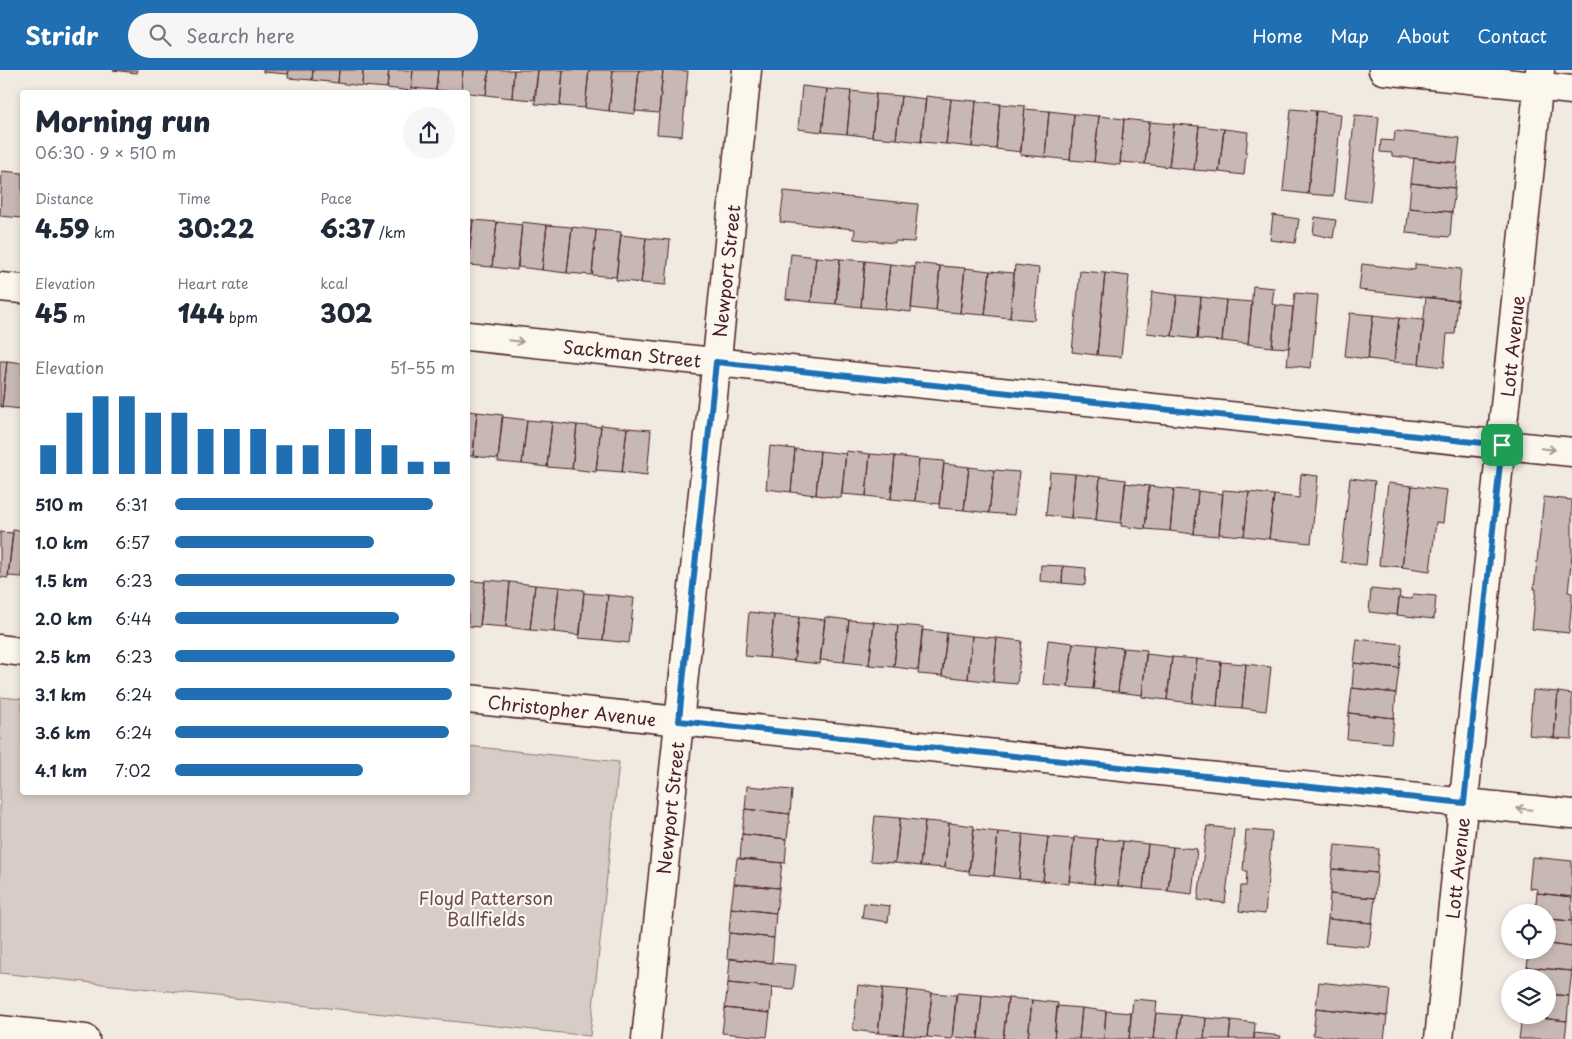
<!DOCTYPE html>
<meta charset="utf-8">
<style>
body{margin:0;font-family:"Playpen Sans",sans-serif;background:#f6f6f7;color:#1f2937;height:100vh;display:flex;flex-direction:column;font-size:19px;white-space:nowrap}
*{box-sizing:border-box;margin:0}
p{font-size:16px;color:#747a83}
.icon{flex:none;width:28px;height:28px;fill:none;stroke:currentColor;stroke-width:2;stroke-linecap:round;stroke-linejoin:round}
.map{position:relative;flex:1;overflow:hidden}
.sheet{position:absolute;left:20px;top:20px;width:450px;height:705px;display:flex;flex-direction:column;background:#fff;border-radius:5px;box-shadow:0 2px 8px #0003}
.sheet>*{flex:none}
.fabs{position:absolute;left:1501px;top:834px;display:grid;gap:10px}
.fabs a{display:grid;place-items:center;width:55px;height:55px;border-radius:50%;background:#fff;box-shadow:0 2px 8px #0003;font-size:25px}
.pin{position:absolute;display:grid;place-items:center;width:42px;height:42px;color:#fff;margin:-21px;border-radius:10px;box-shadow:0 2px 8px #0006}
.round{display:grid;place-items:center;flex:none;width:52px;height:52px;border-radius:26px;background:#f6f6f7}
.headline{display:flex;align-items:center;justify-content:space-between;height:85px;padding:0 15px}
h1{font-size:28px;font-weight:800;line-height:38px}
.metrics{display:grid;grid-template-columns:repeat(3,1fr);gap:8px;height:85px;padding:5px 15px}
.metrics div{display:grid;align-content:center}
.metrics b{font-size:25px;font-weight:800}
.metrics small{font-size:14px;font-weight:400}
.metrics p{font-size:14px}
.chart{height:140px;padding:10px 15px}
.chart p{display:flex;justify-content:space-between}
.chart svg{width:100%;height:90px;margin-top:5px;stroke:#1f6fb2;stroke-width:6}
ul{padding:0 15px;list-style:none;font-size:16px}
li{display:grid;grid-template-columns:80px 60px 1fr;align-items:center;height:38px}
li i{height:12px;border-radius:6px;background:#1f6fb2}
header{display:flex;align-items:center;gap:30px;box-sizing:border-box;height:70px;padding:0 25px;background:#1f6fb2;color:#fff}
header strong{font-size:24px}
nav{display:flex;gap:28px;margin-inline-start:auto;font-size:18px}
.search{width:350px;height:45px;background:#f6f6f7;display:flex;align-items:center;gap:12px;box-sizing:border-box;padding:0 18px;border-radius:28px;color:#747a83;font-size:19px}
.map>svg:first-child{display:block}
</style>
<header>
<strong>Stridr</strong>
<div class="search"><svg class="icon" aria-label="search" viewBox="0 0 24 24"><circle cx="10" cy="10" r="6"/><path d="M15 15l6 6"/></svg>Search here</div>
<nav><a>Home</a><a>Map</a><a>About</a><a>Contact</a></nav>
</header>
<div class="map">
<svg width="1572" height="969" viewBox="0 0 1572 969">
<rect width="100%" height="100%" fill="#f0eae0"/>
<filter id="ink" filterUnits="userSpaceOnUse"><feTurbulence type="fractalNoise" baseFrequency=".02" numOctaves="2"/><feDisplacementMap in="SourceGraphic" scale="10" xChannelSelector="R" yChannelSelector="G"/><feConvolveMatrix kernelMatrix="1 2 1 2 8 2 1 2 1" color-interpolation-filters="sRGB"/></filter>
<g filter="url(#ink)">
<!-- green -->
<path fill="#d8ccc6" stroke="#917678" d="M0 627 22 629V722H468V676L619 692 590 966 0 903Z"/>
<!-- building -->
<path fill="#c8b8b3" stroke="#4a1f2b" d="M113 0H138L137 3Z
M263 0H289L288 4 263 2Z
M289 0H313L312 10 288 8Z
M313 0H339L338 13 312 10Z
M339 0H363L362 16 338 13Z
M363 0H389L387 18 362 16Z
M389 0H413L411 21 387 18Z
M413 0H438L436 20 411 18Z
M438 0H463L461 22 436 20Z
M463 0H489L486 25 461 22Z
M489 0H514L512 28 486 25Z
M514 0H538L534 30 512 28Z
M538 0H563L560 36 535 34Z
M563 0H589L585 38 560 36Z
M589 0H613L609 41 585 38Z
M613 0H639L635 44 609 41Z
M639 0H663L659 43 635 41Z
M663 0 688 1 682 66 657 64Z
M802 16 827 19 822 62 798 59Z
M827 19 851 21 847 64 822 62Z
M851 21 876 24 872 67 847 64Z
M876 24 901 26 896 69 872 67Z
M901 26 926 29 921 72 896 69Z
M926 26 951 29 946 74 921 72Z
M951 29 976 31 972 77 946 74Z
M976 31 1000 34 996 79 972 77Z
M1000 34 1025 36 1021 82 996 79Z
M1025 39 1049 41 1045 87 1020 85Z
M1291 39 1316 41 1308 124 1283 121Z
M1049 41 1074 44 1070 90 1045 87Z
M1316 41 1341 44 1333 126 1308 124Z
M1074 44 1099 46 1094 92 1070 90Z
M1355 45 1379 47 1370 132 1345 129Z
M1099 46 1124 49 1120 95 1094 92Z
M1124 49 1149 52 1145 94 1120 92Z
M1149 52 1174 54 1169 97 1145 94Z
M1174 54 1199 56 1194 100 1169 97Z
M1199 56 1224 59 1219 102 1194 100Z
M1224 59 1248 62 1244 105 1219 102Z
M1395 61 1460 68 1457 93 1392 86V83L1380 82 1381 70 1394 71Z
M1414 88 1457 93 1455 118 1411 113Z
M2 101 22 103V148L0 146Z
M1411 113 1455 118 1452 142 1409 138Z
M784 121 918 134 914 172 895 171V173L854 169 855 159 780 152Z
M1409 138 1452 142 1450 167 1406 163Z
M1273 145 1299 149 1295 173 1270 170Z
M1315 147 1336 150 1333 168 1313 164Z
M468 149 473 150 468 195Z
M473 150 497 152 492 197 468 195Z
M497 152 522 155 517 200 492 197Z
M522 152 547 155 542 200 518 197Z
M547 155 572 157 567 203 542 200Z
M572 157 596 160 592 205 567 203Z
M596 160 621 162 616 207 592 205Z
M621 165 646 168 641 213 616 210Z
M646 168 670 170 666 215 641 213Z
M791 184 816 187 811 232 786 229Z
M816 187 840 189 836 234 811 232Z
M840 189 865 191 861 237 836 234Z
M865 191 890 194 885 239 861 237Z
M915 193 940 196 936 241 911 238Z
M890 194 915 197 911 242 885 239Z
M1362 194 1415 200V194L1461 199 1458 231 1359 220Z
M1015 195 1039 198 1034 250 1010 248Z
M940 196 965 198 960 243 936 241Z
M965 198 990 201 985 245 960 243Z
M990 201 1014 203 1010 248 985 245Z
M1080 201 1105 203 1097 285 1072 282Z
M1105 203 1129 206 1121 287 1097 285Z
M1253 216 1274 218 1272 234 1276 235 1272 277 1248 274Z
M1152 222 1177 225 1172 266 1147 263Z
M1295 223 1318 225 1311 298 1287 295Z
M1177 225 1201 227 1197 269 1172 266Z
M1201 227 1226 230 1222 271 1197 269Z
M1426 227 1458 231 1455 264H1447L1444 297 1419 294Z
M1226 230 1252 232 1248 274 1222 271Z
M1276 235 1293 237 1289 278 1272 277Z
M1350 243 1373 245 1368 289 1345 286Z
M1373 245 1399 248 1394 292 1368 289Z
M1399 248 1424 250 1419 294 1394 292Z
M0 291H7L2 337 0 336Z
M7 291 22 293V339L2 337Z
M468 341 477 342 473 386H468Z
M477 342 503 345 498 389 473 386Z
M502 347 527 350 522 394 498 392Z
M527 350 552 352 547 397 522 394Z
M552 352 577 355 572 399 547 397Z
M577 355 601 357 596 402 572 399Z
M601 355 627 358 622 402 596 400Z
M627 358 651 360 647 405 622 402Z
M770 376 795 379 791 422 766 419Z
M795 379 820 381 816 425 791 422Z
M820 381 846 384 841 428 816 425Z
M846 381 870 384 866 426 842 424Z
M870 384 895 386 891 429 866 426Z
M895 386 919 389 915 431 891 429Z
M919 389 944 391 939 434 915 431Z
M944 394 969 397 964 440 939 438Z
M969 397 994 400 989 443 964 440Z
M994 400 1019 402 1014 445 989 443Z
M1050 402 1075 404 1071 448 1046 445Z
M1075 404 1100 407 1096 450 1071 448Z
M1301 404 1318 406 1311 473 1269 469 1274 425 1299 428Z
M1100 407 1126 410 1121 453 1096 450Z
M1350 408 1375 411 1366 495 1341 492Z
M1125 413 1149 416 1145 459 1121 456Z
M1388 413 1412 416 1402 497 1379 495Z
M1149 416 1174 419 1170 461 1145 459Z
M1412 416 1447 420 1443 453 1436 452 1430 501 1402 497Z
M1174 419 1198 421 1194 464 1170 461Z
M1223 420 1249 422 1244 466 1219 464Z
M1198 421 1223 424 1219 466 1194 464Z
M1249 422 1274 425 1269 469 1244 466Z
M1544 427 1572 430V485L1568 522 1572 523V530L1569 563 1532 559 1536 519H1534Z
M13 460 22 461V507L8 506Z
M0 462 13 463 8 508 0 507Z
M1041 495 1063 496 1062 513 1040 511Z
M1063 496 1086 498 1085 515 1062 513Z
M485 510 510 512 506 557 480 555Z
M468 511 485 512 480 557 468 556Z
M510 512 535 515 530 560 506 557Z
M535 515 559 517 554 562 530 560Z
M559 517 584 520 580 565 554 562Z
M1371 519 1400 522 1397 545 1369 542Z
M584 523 608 525 603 570 579 568Z
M1413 524 1436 526 1434 549 1397 545 1399 528 1412 529Z
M608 525 634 528 629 573 603 570Z
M749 542 774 545 769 588 745 586Z
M774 545 799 547 794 591 769 588Z
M799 547 825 550 820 594 794 591Z
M825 547 849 550 844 592 820 590Z
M849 550 874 552 869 595 844 592Z
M874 552 898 555 894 597 869 595Z
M898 555 923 557 918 600 894 597Z
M922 560 947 563 942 606 918 604Z
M947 563 972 566 968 609 942 606Z
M972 566 997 568 993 612 968 609Z
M997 568 1022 571 1017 614 993 612Z
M1357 569 1402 574 1399 598 1354 593Z
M1048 570 1073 573 1068 617 1043 614Z
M1073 573 1098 575 1093 619 1068 617Z
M1098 575 1123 578 1118 622 1093 619Z
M1123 578 1147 580 1142 625 1118 622Z
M1146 584 1172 587 1167 630 1142 627Z
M1172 587 1197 589 1192 633 1167 630Z
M1197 589 1221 592 1217 636 1192 633Z
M1221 592 1246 594 1242 638 1217 636Z
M1354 593 1399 598 1396 623 1352 618Z
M1246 594 1271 597 1266 641 1242 638Z
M1352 618 1396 623 1394 648 1349 643Z
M1533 620 1558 622 1554 668 1529 665Z
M1558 622 1572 624V669L1554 668Z
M1349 643 1394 648 1391 673 1347 669Z
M747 716 792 720 790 744 745 739Z
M745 739 790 744 787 769 742 764Z
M875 746 900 748 895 793 870 791Z
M900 748 925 751 920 796 895 793Z
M925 751 949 753 945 798 920 796Z
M949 753 974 756 969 801 945 798Z
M1207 756 1234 759 1225 833 1198 830Z
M974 759 998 762 994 806 969 804Z
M1246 760 1272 762 1265 844 1239 841 1241 816H1246L1247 801H1243Z
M998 762 1023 764 1019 809 994 806Z
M742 764 787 769 785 793 740 789Z
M1023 764 1048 767 1043 811 1019 809Z
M1048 767 1074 769 1069 814 1043 811Z
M1074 767 1098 769 1094 814 1069 811Z
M1098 769 1123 771 1118 816 1094 814Z
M1123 771 1148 774 1143 819 1118 816Z
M1148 774 1173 777 1168 821 1143 819Z
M1335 775 1379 779 1377 803 1332 799Z
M1173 777 1197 779 1192 824 1168 821Z
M1532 787 1572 791V827L1537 823 1538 819 1529 818Z
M737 788 782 793 779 818 734 814Z
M1332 799 1377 803 1375 828 1330 824Z
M734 814 779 818 776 843 731 838Z
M1537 823 1572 827V851L1548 849V842H1535Z
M1330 824 1375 828 1372 853 1328 849Z
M864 833 890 836 888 852 862 848Z
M731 838 776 843 774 868 729 863Z
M1328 849 1372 853 1369 877 1325 873Z
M1548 849 1572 851V877L1548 874Z
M729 863 774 868 772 893 727 888Z
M1548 874 1572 877V901L1527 897 1529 880H1548Z
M730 889 796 895 793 919 728 913Z
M1527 897 1572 901 1569 926 1548 924V908H1526Z
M1319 912 1390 920 1387 946 1316 938Z
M728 913 772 917 770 943 725 938Z
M858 915 883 918 878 963 853 960Z
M883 918 908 920 903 965 878 963Z
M908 920 932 923 927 967 903 965Z
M932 923 956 925 952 969 927 967Z
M957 923 982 925 978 969 952 967Z
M1548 924 1569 926 1567 951 1522 946 1548 945Z
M982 925 1008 928 1003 969H978Z
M1008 928 1032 930 1028 969H1003Z
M1133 929 1157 931 1153 969H1129Z
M1032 930 1058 933 1054 969H1028Z
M1057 936 1082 938 1079 969H1054Z
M725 938 770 943 767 967 722 963Z
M1082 938 1106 941 1104 969H1079Z
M1316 938 1387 946 1384 969H1345L1313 965Z
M1106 941 1131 943 1129 969H1104Z
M1156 943 1181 945 1178 969H1153Z
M1181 945 1206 948 1204 969H1178Z
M1522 946 1567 951 1565 969H1519Z
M1206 948 1231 950 1229 969H1204Z
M1231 950 1255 953 1254 969H1229Z
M1254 963 1281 966 1280 969H1254Z"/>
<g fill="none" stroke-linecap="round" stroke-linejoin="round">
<defs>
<path id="street" d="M1383 0 1572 20
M0 217 22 219
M468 266 1572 382
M0 579 22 582
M468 629 1572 744
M0 960 85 969
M646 969 747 0
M1439 969 1540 0"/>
</defs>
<!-- street casing -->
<use href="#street" stroke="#4a1f2b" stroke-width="31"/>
<!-- street -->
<use href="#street" stroke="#fbf7ec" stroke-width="28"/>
</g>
<!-- one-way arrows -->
<defs><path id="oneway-shaft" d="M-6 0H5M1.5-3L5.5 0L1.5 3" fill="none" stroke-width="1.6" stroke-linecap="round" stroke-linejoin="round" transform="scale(1.25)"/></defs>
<g stroke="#ab9695">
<use href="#oneway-shaft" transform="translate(516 271) rotate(6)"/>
<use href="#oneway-shaft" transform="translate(1548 379) rotate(6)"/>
<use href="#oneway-shaft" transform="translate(1524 739) rotate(-174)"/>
</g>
</g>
<g fill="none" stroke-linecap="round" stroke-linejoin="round" filter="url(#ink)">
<defs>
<path id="route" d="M716 292 1502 375 1464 733 679 651Z"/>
</defs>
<!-- route casing -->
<use href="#route" stroke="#fff" stroke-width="10"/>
<!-- route -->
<use href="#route" stroke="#1f6fb2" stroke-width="6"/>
</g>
<g text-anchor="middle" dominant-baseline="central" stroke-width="4.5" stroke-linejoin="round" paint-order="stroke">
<!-- street labels -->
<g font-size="18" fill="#4a1f2b" stroke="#fbf7ec">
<text transform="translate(726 201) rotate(-84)">Newport Street</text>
<text transform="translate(1512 276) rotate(-84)">Lott Avenue</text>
<text transform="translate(632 283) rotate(6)">Sackman Street</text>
<text transform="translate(572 640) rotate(6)">Christopher Avenue</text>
<text transform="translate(670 738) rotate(-84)">Newport Street</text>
<text transform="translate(1457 798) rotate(-84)">Lott Avenue</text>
</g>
<!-- park labels -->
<g font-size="18" fill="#6e4a52" stroke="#fbf7ec">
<text x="486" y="827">Floyd Patterson<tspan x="486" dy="21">Ballfields</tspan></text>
</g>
</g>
</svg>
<div class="fabs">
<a><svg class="icon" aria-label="locate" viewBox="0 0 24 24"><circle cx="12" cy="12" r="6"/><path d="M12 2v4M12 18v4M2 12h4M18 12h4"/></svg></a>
<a><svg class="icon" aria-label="layers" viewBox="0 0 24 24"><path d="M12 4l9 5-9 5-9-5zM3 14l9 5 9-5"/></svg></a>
</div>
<div class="pin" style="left:1502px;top:375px;background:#1e9e55"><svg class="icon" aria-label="arrive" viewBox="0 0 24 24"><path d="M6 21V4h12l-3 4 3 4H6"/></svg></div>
<section class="sheet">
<div class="headline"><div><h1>Morning run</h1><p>06:30 · 9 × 510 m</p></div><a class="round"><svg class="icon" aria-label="share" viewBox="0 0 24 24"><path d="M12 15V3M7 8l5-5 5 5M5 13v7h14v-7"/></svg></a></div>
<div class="metrics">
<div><p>Distance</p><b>4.59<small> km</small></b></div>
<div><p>Time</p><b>30:22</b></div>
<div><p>Pace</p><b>6:37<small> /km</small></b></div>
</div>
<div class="metrics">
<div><p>Elevation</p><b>45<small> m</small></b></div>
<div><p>Heart rate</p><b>144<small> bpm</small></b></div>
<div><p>kcal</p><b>302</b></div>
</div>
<div class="chart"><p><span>Elevation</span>51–55 m</p>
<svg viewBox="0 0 160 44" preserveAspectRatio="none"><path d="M5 44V30M15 44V14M25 44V6M35 44V6M45 44V14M55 44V14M65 44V22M75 44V22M85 44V22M95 44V30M105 44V30M115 44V22M125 44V22M135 44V30M145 44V38M155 44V38"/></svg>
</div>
<ul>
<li><b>510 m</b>6:31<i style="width:92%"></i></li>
<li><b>1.0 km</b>6:57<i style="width:71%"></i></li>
<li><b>1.5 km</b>6:23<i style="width:100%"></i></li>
<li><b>2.0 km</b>6:44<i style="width:80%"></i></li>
<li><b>2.5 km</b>6:23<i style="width:100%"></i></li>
<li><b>3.1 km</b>6:24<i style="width:99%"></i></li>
<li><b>3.6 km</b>6:24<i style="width:98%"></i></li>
<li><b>4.1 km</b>7:02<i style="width:67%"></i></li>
</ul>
</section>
</div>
